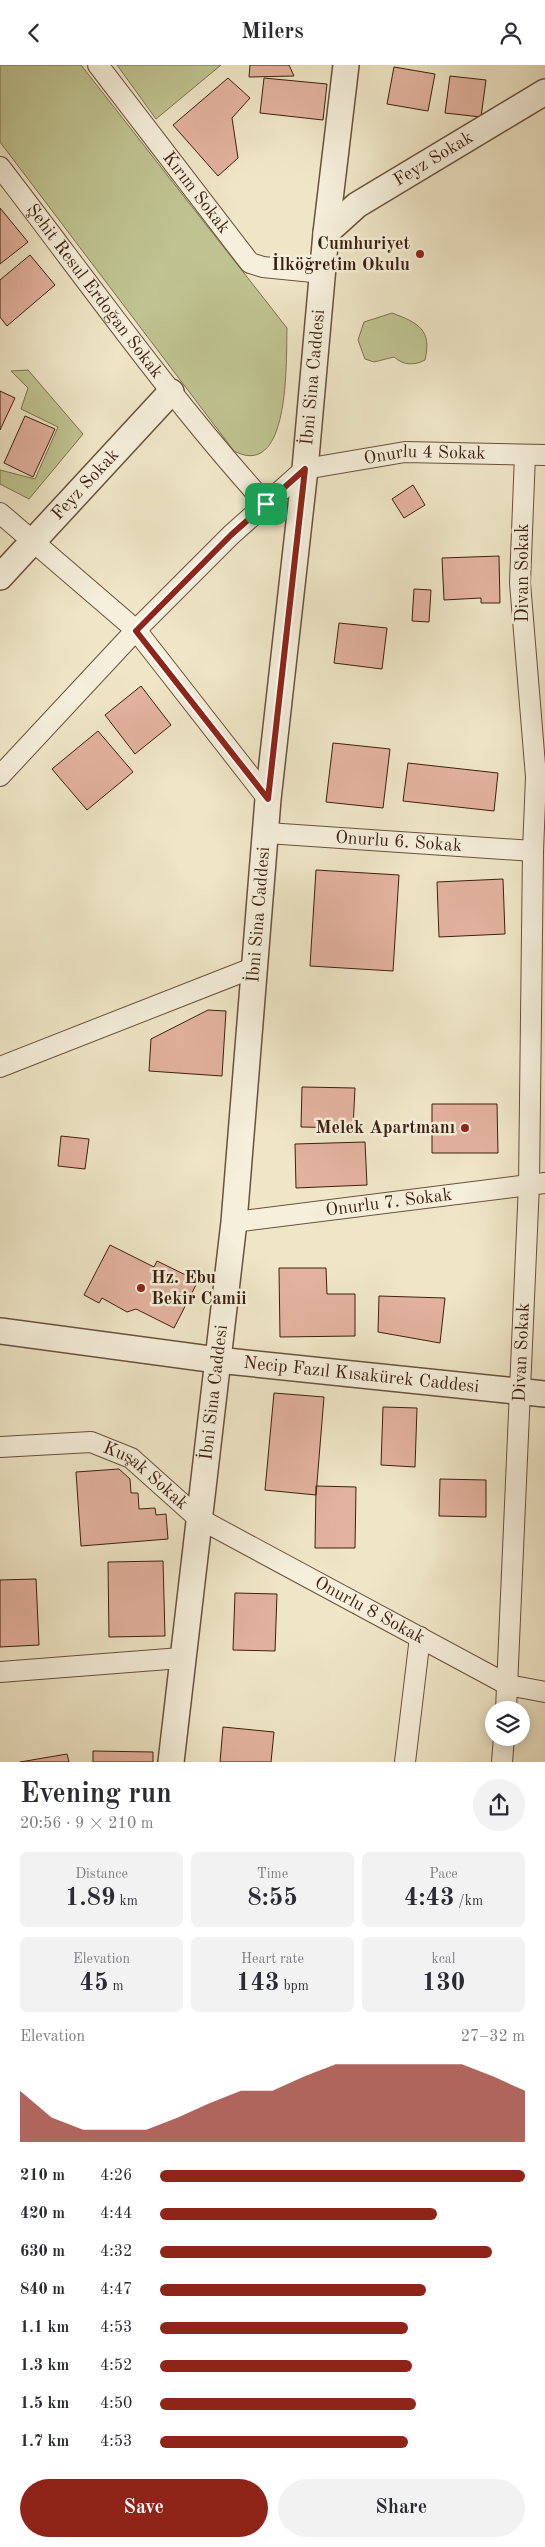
<!DOCTYPE html>
<meta charset="utf-8">
<style>
body{margin:0;font-family:"Old Standard TT",serif;background:#f2f2f3;color:#2b2b33;height:100vh;display:flex;flex-direction:column;font-size:19px;white-space:nowrap}
*{box-sizing:border-box;margin:0}
p{font-size:16px;color:#7c7c81}
.icon{flex:none;width:28px;height:28px;fill:none;stroke:currentColor;stroke-width:2;stroke-linecap:round;stroke-linejoin:round}
.map{position:relative;height:1697px;overflow:hidden}
.panel{display:flex;flex-direction:column;background:#fff;flex:1}
.panel>*{flex:none}
.fabs{position:absolute;left:485px;top:1636px;display:grid;gap:10px}
.fabs a{display:grid;place-items:center;width:45px;height:45px;border-radius:50%;background:#fff;box-shadow:0 2px 12px #0003;font-size:25px}
.pin{position:absolute;display:grid;place-items:center;width:42px;height:42px;color:#fff;margin:-21px;border-radius:10px;box-shadow:0 2px 8px #0006}
.round{display:grid;place-items:center;flex:none;width:52px;height:52px;border-radius:26px;background:#f2f2f3}
.summary{display:flex;align-items:center;justify-content:space-between;height:85px;padding:0 20px}
h1{font-size:28px;font-weight:800;line-height:38px}
.stats{display:grid;grid-template-columns:repeat(3,1fr);gap:8px;height:85px;padding:5px 20px}
.stats div{display:grid;align-content:center;border-radius:8px;background:#f2f2f3;text-align:center}
.stats b{font-size:25px;font-weight:800}
.stats small{font-size:14px;font-weight:400}
.stats p{font-size:14px}
.chart{height:140px;padding:10px 20px}
.chart p{display:flex;justify-content:space-between}
.chart svg{width:100%;height:90px;margin-top:5px;fill:#8f2418;opacity:.7}
.cta{display:flex;gap:10px;margin-top:auto;padding:10px 20px}
.cta a{flex:1;height:58px;border-radius:30px;background:#8f2418;color:#fff;font-size:20px;font-weight:800;line-height:58px;text-align:center}
.cta a+a{background:#f2f2f3;color:#2b2b33}
ul{padding:0 20px;list-style:none;font-size:16px}
li{display:grid;grid-template-columns:80px 60px 1fr;align-items:center;height:38px}
li i{height:12px;border-radius:6px;background:#8f2418}
header{display:flex;justify-content:space-between;align-items:center;height:65px;padding:0 20px;background:#fff;font-size:22px;font-weight:800}
.map>svg:first-child{display:block}
</style>
<header><svg class="icon" aria-label="back" viewBox="0 0 24 24"><path d="M15 5l-7 7 7 7"/></svg>Milers<svg class="icon" aria-label="person" viewBox="0 0 24 24"><circle cx="12" cy="8" r="4"/><path d="M4 21q1-7 8-7t8 7"/></svg></header>
<div class="map">
<svg width="545" height="1697" viewBox="0 0 545 1697">
<rect width="100%" height="100%" fill="#efe6c7"/>
<filter id="stains"><feTurbulence type="fractalNoise" baseFrequency=".004" numOctaves="4"/><feColorMatrix values="0 0 0 0 .2 0 0 0 0 .09 0 0 0 0 .02 0 0 0 .5 -.17"/></filter>
<radialGradient id="worn" r=".72"><stop offset=".6" stop-color="#630" stop-opacity="0"/><stop offset="1" stop-color="#630" stop-opacity=".3"/></radialGradient>
<!-- green -->
<path fill="#bfc391" stroke="#7e7150" d="M0 0H81L287 263C286 293 291 416 234 386L0 77Z
M117 0H221L156 54Z
M392 248C419 258 432 265 425 295 414 301 403 300 394 292L374 297 365 294 358 275 364 257Z
M28 305 83 369 29 434 0 419V405L35 414 58 362 21 344 28 323 11 306Z"/>
<!-- building -->
<path fill="#e3b29f" stroke="#3c1f0e" d="M250 0H289L294 11 249 12Z
M394 2 435 9 428 46 387 39Z
M450 11 486 15 481 52 445 48Z
M228 13 250 33 232 53 238 93 218 111 173 60Z
M264 13 327 19 323 55 260 48Z
M0 143 28 177 0 199Z
M30 190 55 220 7 261 0 252V215Z
M0 326 15 333 0 365Z
M25 351 55 364 33 412 4 398Z
M413 420 425 440 404 453 392 434Z
M499 491 500 538H481V533L444 535 442 493Z
M414 524 431 525 429 557 412 556Z
M339 558 387 563 382 604 334 598Z
M141 621 171 660 135 689 105 650Z
M98 666 133 707 87 745 52 704Z
M333 678 390 684 383 743 326 737Z
M408 698 498 708 494 746 403 736Z
M316 805 399 810 393 906 310 901Z
M503 814 505 869 439 872 437 817Z
M208 945 226 946 222 1011 149 1006 151 974Z
M302 1022 355 1023 353 1063 301 1062Z
M432 1039H497L498 1088H432Z
M61 1071 89 1074 85 1104 58 1101Z
M365 1077 367 1120 296 1123 295 1079Z
M110 1180 154 1202 157 1196 198 1216 174 1263 136 1244 127 1247 102 1233 99 1238 84 1230Z
M279 1203H326L327 1229H355V1271L280 1272Z
M379 1231 445 1233 440 1278 378 1267Z
M274 1328 324 1332 316 1430 265 1425Z
M383 1342 417 1343 415 1402 381 1400Z
M119 1404 130 1414 131 1428H138L139 1444 155 1443 156 1450 166 1449 168 1474 81 1481 76 1407Z
M440 1414 486 1415V1452L439 1451Z
M316 1421 356 1422 355 1483H315Z
M163 1496 165 1571 109 1572 108 1497Z
M36 1514 39 1580 0 1582V1515Z
M235 1528 277 1529 275 1586 233 1585Z
M223 1662 274 1667 271 1697H220Z
M93 1686 153 1687V1697H93Z
M67 1689 69 1697H20Z"/>
<g fill="none" stroke-linecap="round" stroke-linejoin="round">
<defs>
<g id="minor">
<path id="s1" d="M98 0 250 198 263 202 323 208"/>
<path id="s2" d="M0 102C87 215 170 333 266 439"/>
<path d="M0 448 136 565 268 734"/>
<path id="s3" d="M0 711 136 565 231 470 305 404 405 387 545 390"/>
<path id="s4" d="M267 768 533 786"/>
<path d="M0 1002 255 902"/>
<path id="s5" d="M234 1157 545 1118"/>
<path id="s6" d="M0 1382 91 1377 131 1393 198 1453 508 1620 545 1627"/>
<path d="M0 1607 181 1593"/>
<path id="s7" d="M506 1645 529 1119 533 786 536 712 520 518 525 390"/>
<path d="M405 1697 420 1572"/>
<path d="M502 1697 504 1672"/>
</g>
<g id="tertiary">
<path id="s8" d="M326 168 357 140 545 27"/>
<path id="s9" d="M0 512 171 327"/>
<path id="s10" d="M0 1266 217 1295 545 1329"/>
<path id="s11" d="M171 1697 234 1157 268 734 305 404 326 168 346 0"/>
</g>
</defs>
<!-- minor casing -->
<use href="#minor" stroke="#69513c" stroke-width="22"/>
<!-- tertiary casing -->
<use href="#tertiary" stroke="#69513c" stroke-width="28"/>
<!-- minor -->
<use href="#minor" stroke="#f5efdb" stroke-width="20"/>
<!-- tertiary -->
<use href="#tertiary" stroke="#f5efdb" stroke-width="25"/>
</g>
<g fill="none" stroke-linecap="round" stroke-linejoin="round">
<defs>
<path id="route" d="M305 404 268 734 136 566 231 470Z"/>
</defs>
<!-- route casing -->
<use href="#route" stroke="#fff" stroke-width="10"/>
<!-- route -->
<use href="#route" stroke="#8f2418" stroke-width="6"/>
</g>
<!-- markers -->
<g fill="#8f2418" stroke="#f5efdb" stroke-width="2">
<circle cx="420" cy="189" r="5"/>
<circle cx="465" cy="1063" r="5"/>
<circle cx="141" cy="1223" r="5"/>
</g>
<g text-anchor="middle" dominant-baseline="central" stroke-width="5" stroke-linejoin="round" paint-order="stroke">
<!-- street labels -->
<g font-size="18" fill="#3c1f0e" stroke="#f5efdb">
<text stroke="none"><textPath href="#s8" startOffset="131">Feyz Sokak</textPath></text>
<text stroke="none"><textPath href="#s1" startOffset="161">Kırım Sokak</textPath></text>
<text stroke="none"><textPath href="#s2" startOffset="156">Şehit Resul Erdoğan Sokak</textPath></text>
<text stroke="none"><textPath href="#s11" startOffset="1392">İbni Sina Caddesi</textPath></text>
<text stroke="none"><textPath href="#s3" startOffset="554">Onurlu 4 Sokak</textPath></text>
<text stroke="none"><textPath href="#s9" startOffset="126">Feyz Sokak</textPath></text>
<text transform="translate(523 508) rotate(-90)">Divan Sokak</text>
<text stroke="none"><textPath href="#s4" startOffset="132">Onurlu 6. Sokak</textPath></text>
<text stroke="none"><textPath href="#s11" startOffset="852">İbni Sina Caddesi</textPath></text>
<text stroke="none"><textPath href="#s5" startOffset="156">Onurlu 7. Sokak</textPath></text>
<text stroke="none"><textPath href="#s7" startOffset="358">Divan Sokak</textPath></text>
<text stroke="none"><textPath href="#s10" startOffset="364">Necip Fazıl Kısakürek Caddesi</textPath></text>
<text stroke="none"><textPath href="#s11" startOffset="372">İbni Sina Caddesi</textPath></text>
<text stroke="none"><textPath href="#s6" startOffset="156">Kuşak Sokak</textPath></text>
<text stroke="none"><textPath href="#s6" startOffset="419">Onurlu 8 Sokak</textPath></text>
</g>
<!-- poi labels -->
<g font-size="18" font-weight="bold" fill="#3c1f0e" stroke="#f5efdb" text-anchor="end">
<text x="410" y="179">Cumhuriyet<tspan x="410" dy="21">İlköğretim Okulu</tspan></text>
<text x="455" y="1063">Melek Apartmanı</text>
<text x="151" y="1213" text-anchor="start">Hz. Ebu<tspan x="151" dy="21">Bekir Camii</tspan></text>
</g>
</g>
<rect width="100%" height="100%" filter="url(#stains)"/>
<rect width="100%" height="100%" fill="url(#worn)"/>
</svg>
<div class="fabs">
<a><svg class="icon" aria-label="layers" viewBox="0 0 24 24"><path d="M12 4l9 5-9 5-9-5zM3 14l9 5 9-5"/></svg></a>
</div>
<div class="pin" style="left:266px;top:439px;background:#1e9e55"><svg class="icon" aria-label="arrive" viewBox="0 0 24 24"><path d="M6 21V4h12l-3 4 3 4H6"/></svg></div>
</div>
<section class="panel">
<div class="summary"><div><h1>Evening run</h1><p>20:56 · 9 × 210 m</p></div><a class="round"><svg class="icon" aria-label="share" viewBox="0 0 24 24"><path d="M12 15V3M7 8l5-5 5 5M5 13v7h14v-7"/></svg></a></div>
<div class="stats">
<div><p>Distance</p><b>1.89<small> km</small></b></div>
<div><p>Time</p><b>8:55</b></div>
<div><p>Pace</p><b>4:43<small> /km</small></b></div>
</div>
<div class="stats">
<div><p>Elevation</p><b>45<small> m</small></b></div>
<div><p>Heart rate</p><b>143<small> bpm</small></b></div>
<div><p>kcal</p><b>130</b></div>
</div>
<div class="chart"><p><span>Elevation</span>27–32 m</p>
<svg viewBox="0 0 160 44" preserveAspectRatio="none"><path d="M0 44V19L10 32L20 38L30 38L40 38L50 32L60 25L70 19L80 19L90 12L100 6L110 6L120 6L130 6L140 6L150 12L160 19V44z"/></svg>
</div>
<ul>
<li><b>210 m</b>4:26<i style="width:100%"></i></li>
<li><b>420 m</b>4:44<i style="width:76%"></i></li>
<li><b>630 m</b>4:32<i style="width:91%"></i></li>
<li><b>840 m</b>4:47<i style="width:73%"></i></li>
<li><b>1.1 km</b>4:53<i style="width:68%"></i></li>
<li><b>1.3 km</b>4:52<i style="width:69%"></i></li>
<li><b>1.5 km</b>4:50<i style="width:70%"></i></li>
<li><b>1.7 km</b>4:53<i style="width:68%"></i></li>
</ul>
<div class="cta"><a>Save</a><a>Share</a></div>
</section>
